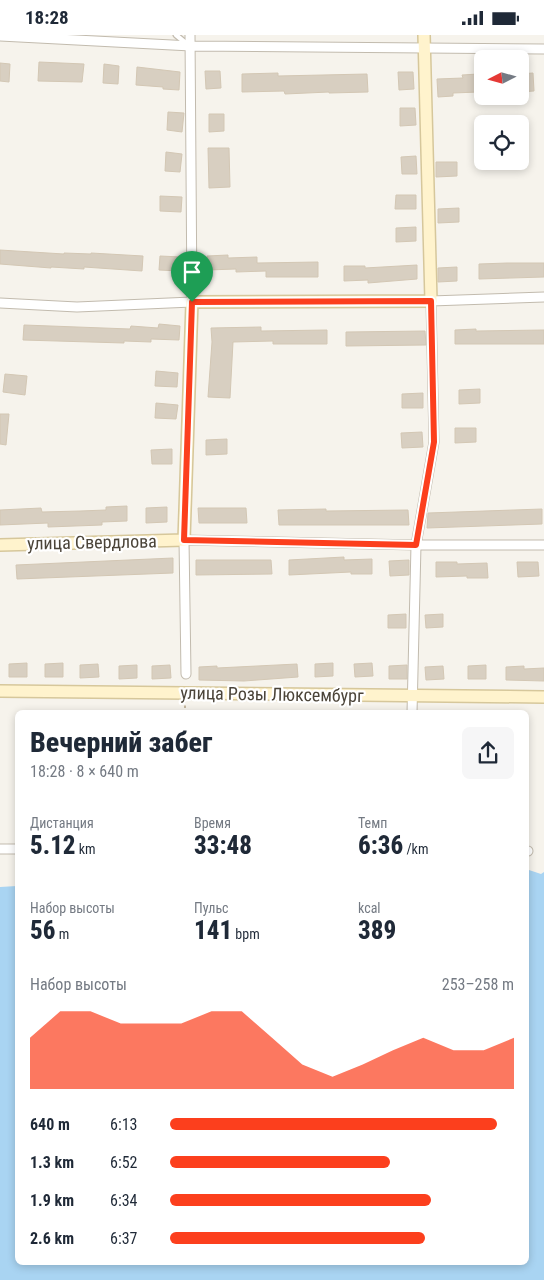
<!DOCTYPE html>
<html lang="ru">
<meta charset="utf-8">
<style>
body{margin:0;font-family:"Roboto Condensed",sans-serif;background:#f6f6f7;color:#1f2937;height:100vh;display:flex;flex-direction:column;font-size:19px;white-space:nowrap}
*{box-sizing:border-box;margin:0}
p{font-size:16px;color:#747a83}
.icon{flex:none;width:28px;height:28px;fill:none;stroke:currentColor;stroke-width:2;stroke-linecap:round;stroke-linejoin:round}
.map{position:relative;flex:1;overflow:hidden}
.sheet{position:absolute;left:15px;top:675px;width:514px;height:555px;display:flex;flex-direction:column;background:#fff;border-radius:8px;box-shadow:0 2px 8px #0003}
.sheet>*{flex:none}
.needle{width:32px;rotate:264deg}
.tools{position:absolute;left:474px;top:15px;display:grid;gap:10px}
.tools a{display:grid;place-items:center;width:55px;height:55px;border-radius:8px;background:#fff;box-shadow:0 2px 8px #0003;font-size:25px}
.pin{position:absolute;display:grid;place-items:center;width:42px;height:42px;color:#fff;margin:-51px -21px;border-radius:50% 50% 50% 0;rotate:-45deg;box-shadow:0 0 5px #0007}
.pin .icon{rotate:45deg}
.round{display:grid;place-items:center;flex:none;width:52px;height:52px;border-radius:8px;background:#f6f6f7}
.head{display:flex;align-items:center;justify-content:space-between;height:85px;padding:0 15px}
h1{font-size:28px;font-weight:800;line-height:38px}
.stats{display:grid;grid-template-columns:repeat(3,1fr);gap:8px;height:85px;padding:5px 15px}
.stats div{display:grid;align-content:center}
.stats b{font-size:25px;font-weight:800}
.stats small{font-size:14px;font-weight:400}
.stats p{font-size:14px}
.chart{height:140px;padding:10px 15px}
.chart p{display:flex;justify-content:space-between}
.chart svg{width:100%;height:90px;margin-top:5px;fill:#fc3f1d;opacity:.7}
ul{padding:0 15px;list-style:none;font-size:16px}
li{display:grid;grid-template-columns:80px 60px 1fr;align-items:center;height:38px}
li i{height:12px;border-radius:6px;background:#fc3f1d}
.status{display:flex;justify-content:space-between;align-items:center;height:35px;padding:0 25px;background:#fff;direction:ltr}
.status svg{height:14px;fill:currentColor}
.map>svg:first-child{display:block}
</style>
<div class="status"><b>18:28</b><svg viewBox="0 0 49 12"><path d="M0 12V9h3v3zM5 12V6h3v6zM10 12V3h3v9zM15 12V0h3v12zM26 1h20v11H26zM47 4h2v5h-2z"/></svg></div>
<div class="map">
<svg width="544" height="1245" viewBox="0 0 544 1245">
<rect width="100%" height="100%" fill="#f6f3ec"/>
<path fill="#a9d4f2" d="M 529,835 L 541,839 L 544,837 L 544,1245 L 0,1245 L 0,852 L 17,851 L 18,1228 L 526,1228 L 526,836 Z"/>
<path fill="#d8cfc1" stroke="#d3c7b4" d="M 39,27 L 84,29 L 82,47 L 38,46 Z
M 0,28 L 10,29 L 9,47 L 0,46 Z
M 104,29 L 119,31 L 118,49 L 103,48 Z
M 137,32 L 180,37 L 179,55 L 163,54 L 163,52 L 136,50 Z
M 205,36 L 220,36 L 221,53 L 206,54 Z
M 398,37 L 413,37 L 414,54 L 399,55 Z
M 278,38 L 278,41 L 367,39 L 368,57 L 329,58 L 329,57 L 285,59 L 284,56 L 242,57 L 242,39 Z
M 533,38 L 534,56 L 520,57 L 520,39 Z
M 478,39 L 478,57 L 453,58 L 453,61 L 438,62 L 437,44 L 463,43 L 462,40 Z
M 400,73 L 415,73 L 416,90 L 400,91 Z
M 168,77 L 184,78 L 182,97 L 167,95 Z
M 209,79 L 224,79 L 224,96 L 209,97 Z
M 208,113 L 229,113 L 230,152 L 209,153 Z
M 166,117 L 182,119 L 180,137 L 165,136 Z
M 416,121 L 417,139 L 402,139 L 401,122 Z
M 436,127 L 457,127 L 457,141 L 436,142 Z
M 396,160 L 416,160 L 416,174 L 395,174 Z
M 160,161 L 182,162 L 181,177 L 160,176 Z
M 459,173 L 459,187 L 438,188 L 438,174 Z
M 416,192 L 416,206 L 396,207 L 396,193 Z
M 0,215 L 64,219 L 64,218 L 91,219 L 91,218 L 143,221 L 142,236 L 84,232 L 84,234 L 51,232 L 51,233 L 0,229 Z
M 228,220 L 228,223 L 257,222 L 257,228 L 318,227 L 318,242 L 266,242 L 266,236 L 236,237 L 236,234 L 207,235 L 207,221 Z
M 160,221 L 181,222 L 180,236 L 159,235 Z
M 507,228 L 544,228 L 544,242 L 479,244 L 479,229 Z
M 417,230 L 417,244 L 368,248 L 368,245 L 344,246 L 344,231 L 365,231 L 365,233 Z
M 457,232 L 457,246 L 438,247 L 438,233 Z
M 159,289 L 180,291 L 179,305 L 151,304 L 151,307 L 124,306 L 124,308 L 23,305 L 24,290 L 130,294 L 131,291 L 158,293 Z
M 261,292 L 261,296 L 327,295 L 327,309 L 273,309 L 273,306 L 233,307 L 230,363 L 208,362 L 212,307 L 211,293 Z
M 476,294 L 476,296 L 544,295 L 544,309 L 455,309 L 455,295 Z
M 425,296 L 426,310 L 346,311 L 346,297 Z
M 156,336 L 178,338 L 177,352 L 155,351 Z
M 5,339 L 27,341 L 25,360 L 3,357 Z
M 480,354 L 480,368 L 459,369 L 459,355 Z
M 423,358 L 423,373 L 402,373 L 402,359 Z
M 156,368 L 178,370 L 176,384 L 155,383 Z
M 0,379 L 9,379 L 6,410 L 0,409 Z
M 455,393 L 476,393 L 476,407 L 455,408 Z
M 422,397 L 423,412 L 402,413 L 401,398 Z
M 227,404 L 227,419 L 206,420 L 206,405 Z
M 172,414 L 172,429 L 152,429 L 151,415 Z
M 127,471 L 127,486 L 102,487 L 102,490 L 48,492 L 48,488 L 0,490 L 0,475 L 41,473 L 42,477 L 80,476 L 106,475 L 106,472 Z
M 167,472 L 167,487 L 146,488 L 146,473 Z
M 198,473 L 246,473 L 247,488 L 199,488 Z
M 326,474 L 326,476 L 408,475 L 409,490 L 279,490 L 278,475 Z
M 542,474 L 542,489 L 427,493 L 428,478 Z
M 344,522 L 344,525 L 372,524 L 372,539 L 351,539 L 351,537 L 289,540 L 289,525 Z
M 173,523 L 173,538 L 17,544 L 16,530 Z
M 196,525 L 271,525 L 272,539 L 196,540 Z
M 409,525 L 409,540 L 390,541 L 389,526 Z
M 436,527 L 457,527 L 457,529 L 487,528 L 488,543 L 467,543 L 467,541 L 436,542 Z
M 517,527 L 538,527 L 539,541 L 518,542 Z
M 406,579 L 406,593 L 388,593 L 388,580 Z
M 443,579 L 443,592 L 426,593 L 425,580 Z
M 27,628 L 27,642 L 9,642 L 9,629 Z
M 63,628 L 63,642 L 45,642 L 45,629 Z
M 333,628 L 333,641 L 315,642 L 315,629 Z
M 372,628 L 373,641 L 355,642 L 354,629 Z
M 98,629 L 99,642 L 80,643 L 80,630 Z
M 297,629 L 298,642 L 244,646 L 199,645 L 199,632 L 217,631 L 217,633 Z
M 137,630 L 137,643 L 119,644 L 119,631 Z
M 170,630 L 171,643 L 152,644 L 152,631 Z
M 407,630 L 407,644 L 389,644 L 389,631 Z
M 486,630 L 486,644 L 468,644 L 468,631 Z
M 443,631 L 444,644 L 426,645 L 425,632 Z
M 524,631 L 524,634 L 544,633 L 544,646 L 506,645 L 506,632 Z"/>
<g fill="none" stroke-linecap="round" stroke-linejoin="round">
<defs>
<path id="lane" d="M 176,0 L 187,9"/>
<path id="street" d="M 0,1 L 191,11 L 544,14
M 0,268 L 77,272 L 192,267 L 190,0
M 186,639 L 184,505 L 416,510 L 544,510
M 412,678 L 416,510 L 434,407 L 431,266 L 544,262
M 0,814 L 18,814
M 526,816 L 528,816"/>
<path id="secondary" d="M 0,510 L 184,505 L 192,267 L 431,266 L 424,0
M 0,656 L 544,662"/>
</defs>
<use href="#lane" stroke="#c2bbae" stroke-width="7"/>
<use href="#street" stroke="#c2bbae" stroke-width="11"/>
<use href="#secondary" stroke="#d6c79b" stroke-width="14"/>
<path stroke="#c4b79f" stroke-width="2" stroke-dasharray="2.5 2.5" stroke-linecap="butt" d="M 185,678 L 185,667"/>
<use href="#lane" stroke="#fff" stroke-width="4.5"/>
<use href="#street" stroke="#fff" stroke-width="9"/>
<use href="#secondary" stroke="#fff3cd" stroke-width="11"/>
</g>
<g fill="none" stroke-linecap="round" stroke-linejoin="round">
<defs>
<path id="route" d="M 431,266 L 434,407 L 416,510 L 184,505 L 192,267 Z"/>
</defs>
<use href="#route" stroke="#fff" stroke-width="10"/>
<use href="#route" stroke="#fc3f1d" stroke-width="6"/>
</g>
<g text-anchor="middle" dominant-baseline="central" stroke-width="4.5" stroke-linejoin="round" paint-order="stroke">
<g font-size="18" fill="#4b4439" stroke="#fff">
<text transform="translate(92 507) rotate(-1)">улица Свердлова</text>
<text transform="translate(272 659) rotate(1)">улица Розы Люксембург</text>
</g>
</g>
</svg>
<div class="tools">
<a><svg class="needle" viewBox="-14 -14 28 28"><path d="M0-13l5 13h-10z" fill="#e53935"/><path d="M0 13l5-13h-10z" fill="#747a83"/></svg></a>
<a><svg class="icon" aria-label="locate" viewBox="0 0 24 24"><circle cx="12" cy="12" r="6"/><path d="M12 2v4M12 18v4M2 12h4M18 12h4"/></svg></a>
</div>
<div class="pin" style="left:192px;top:267px;background:#1e9e55"><svg class="icon" aria-label="arrive" viewBox="0 0 24 24"><path d="M6 21V4h12l-3 4 3 4H6"/></svg></div>
<section class="sheet">
<div class="head"><div><h1>Вечерний забег</h1><p>18:28 · 8 × 640 m</p></div><a class="round"><svg class="icon" aria-label="share" viewBox="0 0 24 24"><path d="M12 15V3M7 8l5-5 5 5M5 13v7h14v-7"/></svg></a></div>
<div class="stats">
<div><p>Дистанция</p><b>5.12<small> km</small></b></div>
<div><p>Время</p><b>33:48</b></div>
<div><p>Темп</p><b>6:36<small> /km</small></b></div>
</div>
<div class="stats">
<div><p>Набор высоты</p><b>56<small> m</small></b></div>
<div><p>Пульс</p><b>141<small> bpm</small></b></div>
<div><p>kcal</p><b>389</b></div>
</div>
<div class="chart"><p><span>Набор высоты</span>253–258 m</p>
<svg viewBox="0 0 160 44" preserveAspectRatio="none"><path d="M0 44V19L10 6L20 6L30 12L40 12L50 12L60 6L70 6L80 19L90 32L100 38L110 32L120 25L130 19L140 25L150 25L160 19V44z"/></svg>
</div>
<ul>
<li><b>640 m</b>6:13<i style="width:95%"></i></li>
<li><b>1.3 km</b>6:52<i style="width:64%"></i></li>
<li><b>1.9 km</b>6:34<i style="width:76%"></i></li>
<li><b>2.6 km</b>6:37<i style="width:74%"></i></li>
</ul>
</section>
</div>
